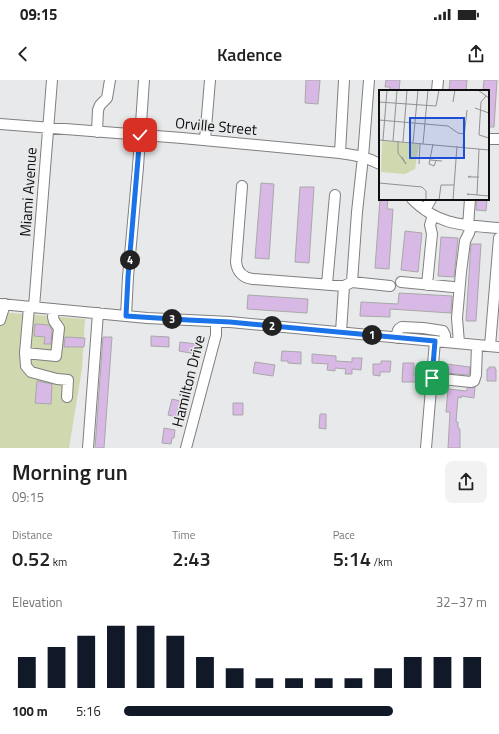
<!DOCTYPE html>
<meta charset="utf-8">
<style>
body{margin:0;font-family:"Titillium Web",sans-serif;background:#f2f2f2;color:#222;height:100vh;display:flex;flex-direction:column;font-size:15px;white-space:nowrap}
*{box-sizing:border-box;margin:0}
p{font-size:13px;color:#767676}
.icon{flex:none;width:22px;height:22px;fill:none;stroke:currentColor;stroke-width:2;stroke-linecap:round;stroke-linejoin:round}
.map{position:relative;height:368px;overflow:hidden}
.sheet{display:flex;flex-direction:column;background:#fff;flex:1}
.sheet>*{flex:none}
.pin{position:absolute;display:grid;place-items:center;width:34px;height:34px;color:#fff;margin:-17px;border-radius:8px;box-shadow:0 2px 6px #0006}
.km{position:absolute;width:20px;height:20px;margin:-10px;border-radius:50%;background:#222;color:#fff;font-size:11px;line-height:20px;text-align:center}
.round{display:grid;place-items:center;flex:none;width:42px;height:42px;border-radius:8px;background:#f2f2f2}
.headline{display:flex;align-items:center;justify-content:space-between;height:68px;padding:0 12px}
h1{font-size:22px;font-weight:600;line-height:30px}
.stats{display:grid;grid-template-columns:repeat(3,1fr);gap:6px;height:68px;padding:4px 12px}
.stats div{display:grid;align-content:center}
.stats b{font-size:20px;font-weight:600}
.stats small{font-size:11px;font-weight:400}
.stats p{font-size:11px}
.chart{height:112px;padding:8px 12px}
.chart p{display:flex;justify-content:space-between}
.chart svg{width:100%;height:72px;margin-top:4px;stroke:#111827;stroke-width:6}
ul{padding:0 12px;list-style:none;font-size:13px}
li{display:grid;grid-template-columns:64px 48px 1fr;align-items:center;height:30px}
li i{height:10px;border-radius:5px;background:#111827}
.status{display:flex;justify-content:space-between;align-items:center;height:28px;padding:0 20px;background:#fff;direction:ltr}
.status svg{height:11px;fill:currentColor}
header{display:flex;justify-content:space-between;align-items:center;height:52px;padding:0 12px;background:#fff;font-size:18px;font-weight:600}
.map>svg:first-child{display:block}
</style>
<div class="status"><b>09:15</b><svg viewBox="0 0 49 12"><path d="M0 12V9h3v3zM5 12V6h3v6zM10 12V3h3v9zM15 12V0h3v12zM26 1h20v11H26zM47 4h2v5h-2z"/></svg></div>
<header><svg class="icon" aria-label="back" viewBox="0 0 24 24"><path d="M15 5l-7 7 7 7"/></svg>Kadence<svg class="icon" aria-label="share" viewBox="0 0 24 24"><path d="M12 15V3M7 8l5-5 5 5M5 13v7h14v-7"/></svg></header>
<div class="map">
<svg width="499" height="368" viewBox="0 0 499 368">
<rect width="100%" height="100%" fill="#e8e9ea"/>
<path fill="#d0d8af" d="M 0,232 L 85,239 L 82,289 L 69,368 L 0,368 Z"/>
<path fill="#d8b8e5" stroke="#a9a8a9" d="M 306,0 L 320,0 L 318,24 L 305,23 Z
M 386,0 L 400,0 L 399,11 L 390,11 L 390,7 L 385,7 Z
M 450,0 L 467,0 L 466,11 L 449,11 Z
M 484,0 L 497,0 L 494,47 L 488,47 L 488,11 L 483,11 Z
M 261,103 L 274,104 L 269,179 L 255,178 Z
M 300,107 L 314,107 L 309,183 L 295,182 Z
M 380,119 L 388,119 L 387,129 L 393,129 L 389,189 L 375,188 Z
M 477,119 L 487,119 L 486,131 L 476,130 Z
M 405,151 L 422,153 L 418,192 L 401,190 Z
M 441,157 L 458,158 L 454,197 L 438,196 Z
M 471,164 L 481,164 L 476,241 L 466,241 Z
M 399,213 L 452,216 L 451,233 L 390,229 L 390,237 L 360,236 L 361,222 L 398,224 Z
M 248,215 L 308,219 L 307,233 L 247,229 Z
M 35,244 L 49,245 L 52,250 L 51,264 L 44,264 L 45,257 L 34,256 Z
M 151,256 L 169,257 L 169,267 L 151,266 Z
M 65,257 L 85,258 L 84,267 L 64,267 Z
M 103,257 L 112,257 L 104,368 L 95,368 Z
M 180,262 L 197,264 L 196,274 L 179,271 Z
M 282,271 L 301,272 L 301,284 L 288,283 L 288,281 L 281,281 Z
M 312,274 L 336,276 L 336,281 L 352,282 L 352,278 L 362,278 L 361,290 L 352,289 L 352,294 L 345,294 L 346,289 L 335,288 L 335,291 L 327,290 L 328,284 L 312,283 Z
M 381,281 L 391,281 L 390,292 L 380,292 L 380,296 L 373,295 L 373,284 L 381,284 Z
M 255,282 L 275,285 L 273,296 L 253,293 Z
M 403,283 L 414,283 L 414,295 L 417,295 L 417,302 L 402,302 Z
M 446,284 L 470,287 L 469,295 L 445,293 Z
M 489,287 L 495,287 L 495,289 L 496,289 L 496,301 L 487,301 L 487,289 L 489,289 Z
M 37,301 L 52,304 L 51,324 L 35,323 Z
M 475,307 L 474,318 L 461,316 L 461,318 L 458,317 L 456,342 L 458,342 L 458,348 L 460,349 L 460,368 L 448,368 L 450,332 L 446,332 L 448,309 L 467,311 L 467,308 Z
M 172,319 L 180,321 L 176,337 L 168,335 Z
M 233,323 L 243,323 L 243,335 L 233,335 Z
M 320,334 L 326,334 L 326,349 L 319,348 Z
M 164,348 L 175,350 L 174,358 L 172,358 L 171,364 L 162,363 Z"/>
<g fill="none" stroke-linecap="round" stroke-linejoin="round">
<defs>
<path id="minor" d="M 437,11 L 438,0
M 0,44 L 182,58 L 340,73 C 354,75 367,77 380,84
M 97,52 L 98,30 L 100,25 L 107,18 L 110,0
M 488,59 L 499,59
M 205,60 L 210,0
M 340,73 L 344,0
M 242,106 L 236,182 C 237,192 243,198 253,199 L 344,206 L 352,202 L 390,206
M 412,119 C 439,146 463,145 499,148
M 425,130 L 431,119
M 468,146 L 470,119
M 352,202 L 357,132 L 363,77 L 369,0
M 401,202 L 453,207
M 327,204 L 335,115
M 427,205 L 432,154 L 430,145 L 433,135
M 0,224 L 147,238 L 230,242 L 499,267
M 29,227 L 25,273 L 26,286 L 31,292 L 57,299 L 68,300 L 67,317
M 34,227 L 52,0
M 126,236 L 128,197 L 138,87 L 144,0
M 0,240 L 5,224
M 341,252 L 344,206
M 397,258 C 397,253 397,249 402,247 L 423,248 L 443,251 L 445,255 L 445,262
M 459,263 L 457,238 L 461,192 L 465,161 L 469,153 L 471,146
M 490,266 L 499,158
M 25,273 L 56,276 L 59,248 L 54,241 L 53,237 L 54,229
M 432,298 L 471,302 L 474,301 L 476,295 L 477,265
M 88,368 L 98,233
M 186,368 L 216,255 L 216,242
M 426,368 L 435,261"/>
</defs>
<use href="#minor" stroke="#7f7f80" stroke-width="12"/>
<use href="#minor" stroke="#fff" stroke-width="10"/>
</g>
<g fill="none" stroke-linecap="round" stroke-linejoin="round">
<defs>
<path id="route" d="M 140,55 L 128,197 L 126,236 L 188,240 L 230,242 L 435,261 L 432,298"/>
</defs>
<use href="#route" stroke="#fff" stroke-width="8"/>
<use href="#route" stroke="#1a73e8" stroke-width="5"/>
</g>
<g text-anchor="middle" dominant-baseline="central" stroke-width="3" stroke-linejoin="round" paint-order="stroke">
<g font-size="15" fill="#0e0e0e" stroke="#e8e9ea">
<text transform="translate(216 46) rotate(5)">Orville Street</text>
<text transform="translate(28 112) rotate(-86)">Miami Avenue</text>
<text transform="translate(188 301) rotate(-76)">Hamilton Drive</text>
</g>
</g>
<g transform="translate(379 10)">
<rect width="110" height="110" fill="#e8e9ea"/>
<path d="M 3,51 L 40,54 L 36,79 L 26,84 L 2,82 Z" fill="#d0d8af"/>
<path fill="none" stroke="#919192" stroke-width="1" d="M 99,0 L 110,8M 107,6 L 102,12 L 100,45 L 110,48M 0,12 L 57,16 L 60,0M 74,12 L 76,0M 96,18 L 110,23M 0,30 L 69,36 L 79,43 L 85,44M 0,50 L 110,60M 4,50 L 8,0M 14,51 L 18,0M 19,51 L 19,63 L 27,74 L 23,67M 24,52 L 28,0M 34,53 L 39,0M 44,54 L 49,0M 54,54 L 50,74 L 55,76 L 57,71M 84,57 L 88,20M 51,70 L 63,71M 40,74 L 41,53M 92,86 L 89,87 L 100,87M 0,93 L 43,97 L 47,101 L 47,110M 90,105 L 88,104 L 110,106M 98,105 L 100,59M 60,110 L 62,95 L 75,95M 74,110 L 78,56"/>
<path fill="#1d4ed8" fill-opacity="0.15" stroke="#1d4ed8" stroke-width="2" d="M 31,28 L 85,28 L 85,68 L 31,68 Z"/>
<rect width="110" height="110" fill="none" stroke="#0e0e0e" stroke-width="2"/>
</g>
</svg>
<div class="pin" style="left:432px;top:298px;background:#1e9e55"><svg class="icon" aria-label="arrive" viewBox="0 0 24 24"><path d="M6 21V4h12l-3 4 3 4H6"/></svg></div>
<div class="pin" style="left:140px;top:55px;background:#d93025"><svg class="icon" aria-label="check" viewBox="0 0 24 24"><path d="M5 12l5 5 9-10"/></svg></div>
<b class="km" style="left:372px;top:255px">1</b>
<b class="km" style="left:272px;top:246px">2</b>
<b class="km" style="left:172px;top:239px">3</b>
<b class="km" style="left:130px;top:180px">4</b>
</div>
<section class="sheet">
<div class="headline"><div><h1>Morning run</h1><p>09:15</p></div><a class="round"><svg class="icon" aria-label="share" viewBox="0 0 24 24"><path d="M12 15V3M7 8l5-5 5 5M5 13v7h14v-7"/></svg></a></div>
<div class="stats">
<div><p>Distance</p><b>0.52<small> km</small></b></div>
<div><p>Time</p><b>2:43</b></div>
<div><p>Pace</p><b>5:14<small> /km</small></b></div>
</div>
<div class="chart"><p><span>Elevation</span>32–37 m</p>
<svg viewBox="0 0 160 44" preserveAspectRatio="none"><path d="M5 44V25M15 44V19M25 44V12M35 44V6M45 44V6M55 44V12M65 44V25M75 44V32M85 44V38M95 44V38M105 44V38M115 44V38M125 44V32M135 44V25M145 44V25M155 44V25"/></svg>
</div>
<ul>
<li><b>100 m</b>5:16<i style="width:74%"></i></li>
</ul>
</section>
